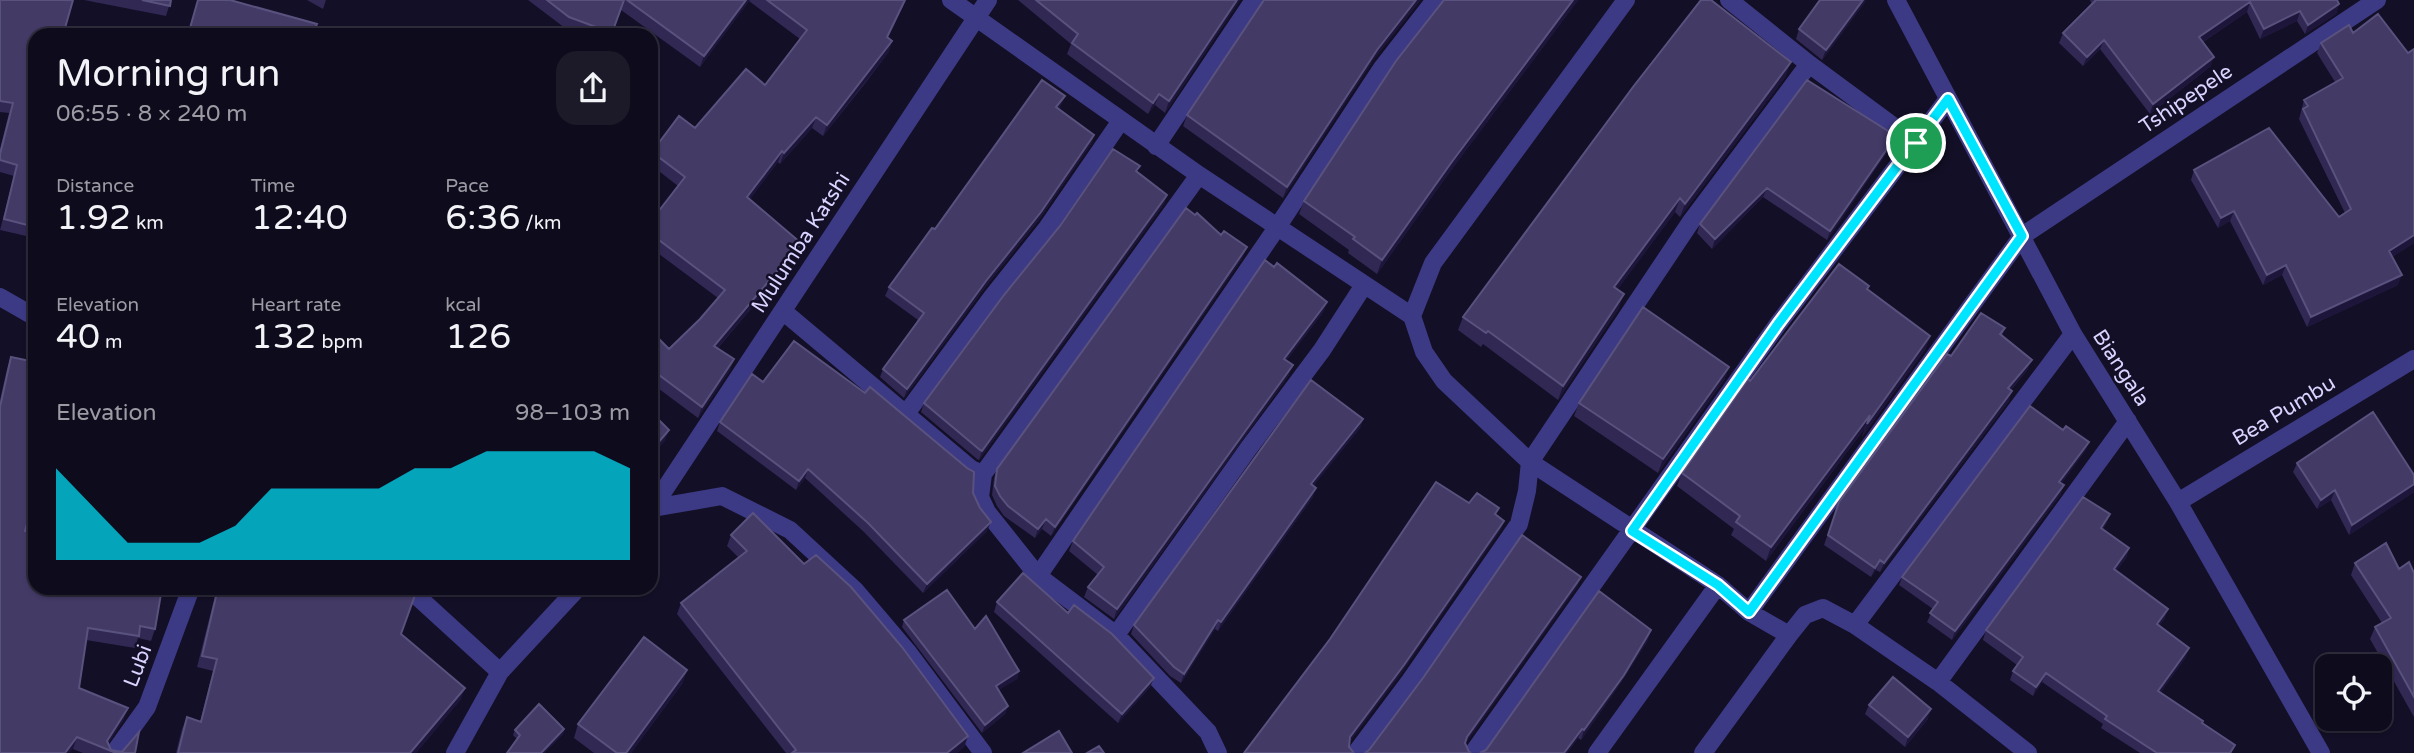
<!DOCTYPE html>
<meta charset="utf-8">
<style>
body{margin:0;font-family:"Varela Round",sans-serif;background:#1c1929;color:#f1f3f6;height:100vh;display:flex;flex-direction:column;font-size:26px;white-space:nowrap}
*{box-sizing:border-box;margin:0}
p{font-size:23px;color:#9b9ba3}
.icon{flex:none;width:38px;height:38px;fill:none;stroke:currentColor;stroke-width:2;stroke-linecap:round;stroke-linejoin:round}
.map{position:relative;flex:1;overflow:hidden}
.sheet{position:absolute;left:28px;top:28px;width:630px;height:567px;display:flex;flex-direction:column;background:#0e0b1c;border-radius:21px;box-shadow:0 2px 5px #0004,0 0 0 2px #2e2b3b}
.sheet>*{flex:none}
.controls{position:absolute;left:2315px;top:654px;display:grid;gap:14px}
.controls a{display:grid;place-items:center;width:77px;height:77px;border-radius:14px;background:#0e0b1c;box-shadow:0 2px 5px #0004,0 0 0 2px #2e2b3b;font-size:35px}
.pin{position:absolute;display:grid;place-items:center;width:60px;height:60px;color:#fff;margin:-30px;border:4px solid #fff;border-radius:50%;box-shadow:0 2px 7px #0007}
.round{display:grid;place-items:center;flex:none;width:74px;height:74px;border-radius:21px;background:#1c1929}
.headline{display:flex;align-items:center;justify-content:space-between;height:119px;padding:0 28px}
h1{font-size:38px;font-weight:600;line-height:52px}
.stats{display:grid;grid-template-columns:repeat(3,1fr);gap:10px;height:119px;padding:7px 28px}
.stats div{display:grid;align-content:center}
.stats b{font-size:35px;font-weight:600}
.stats small{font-size:19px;font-weight:400}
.stats p{font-size:19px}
.chart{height:196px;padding:14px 28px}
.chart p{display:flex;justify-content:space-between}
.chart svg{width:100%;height:126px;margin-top:7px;fill:#00e5ff;opacity:.7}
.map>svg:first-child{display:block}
</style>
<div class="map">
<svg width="2414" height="753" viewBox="0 0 2414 753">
<rect width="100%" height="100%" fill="#130f26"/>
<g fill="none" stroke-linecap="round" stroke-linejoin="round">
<path stroke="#3d3a85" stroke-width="18" d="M 951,0 L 1199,175 L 1412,316 L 1424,352 L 1444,381 L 1530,462 L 1718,585 L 1749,612 L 1789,635 L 1805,615 L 1823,608 L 1855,625 L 1938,682 L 2028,753
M 1729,0 L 1809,64 L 1916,143
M 1896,0 L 2073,334 L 2178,502 L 2321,753
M 1156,146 L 1254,0
M 1199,175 L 983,474 L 980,497 L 987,512 L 1038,576 L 1116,635 L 1208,732 L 1218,753
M 0,297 L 35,317
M 784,312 L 971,469 L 983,474
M 1412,316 L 1433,263 L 1626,0
M 905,415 L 992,297 L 1047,228 L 1120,122
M 2178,502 L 2414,359
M 653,508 L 722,496 L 790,530 L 855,590 L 907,651 L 983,753
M 651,510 L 988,0
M 1038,576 L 1278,226 L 1382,68 L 1435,0
M 408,588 L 500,672
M 1749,612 L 2022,236 L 2377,0
M 1855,625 L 2073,334
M 1116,635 L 1248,449 L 1322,350 L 1364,285
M 1938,682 L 2128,421
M 114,753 L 147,707 L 191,588
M 455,753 L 500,672 L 578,588
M 1356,753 L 1410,681 L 1519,524 L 1527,491 L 1530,462 L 1690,223 L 1809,64
M 1473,753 L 1778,324 L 1948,99
M 1597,753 L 1718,585
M 1703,753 L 1789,635"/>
</g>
<path fill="#312854" d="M 0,0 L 35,35 L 35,238 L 0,230 L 14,176 L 0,172 L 0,149 L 9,113 L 0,112 Z
M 84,0 L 171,0 L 166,16 Z
M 307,0 L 326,0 L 323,9 Z
M 528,0 L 906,0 L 888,38 L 892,41 L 888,53 L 863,86 L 823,136 L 812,128 L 780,164 L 778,162 L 749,200 L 801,243 L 797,254 L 718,348 L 734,359 L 730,370 L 698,418 L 651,383 L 651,330 L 669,349 L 700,319 L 718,298 L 651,248 L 651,221 L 678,186 L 651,165 L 651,155 L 652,152 L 695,128 L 765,85 L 800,39 L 749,1 L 700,67 L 621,10 L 611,35 L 584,35 L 565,28 Z
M 1018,0 L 1240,0 L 1165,113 L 1155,105 L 1148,114 L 1067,54 L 1071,44 Z
M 1444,0 L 1578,0 L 1446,177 L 1377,274 L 1348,253 L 1349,250 L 1299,214 L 1304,201 Z
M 2090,0 L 2337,0 L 2339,4 L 2336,14 L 2305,34 L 2297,21 L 2260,39 L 2247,12 L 2203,42 L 2211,66 L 2150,114 L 2100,49 L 2083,66 L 2059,43 L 2063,33 L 2092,4 Z
M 1865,2 L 1822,60 L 1796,39 L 1799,29 Z
M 2353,33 L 2408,53 L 2414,49 L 2414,243 L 2392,257 L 2398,285 L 2307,327 L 2282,275 L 2263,285 L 2230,221 L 2218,228 L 2191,180 L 2194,170 L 2339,217 L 2345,213 L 2299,119 L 2304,100 L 2335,82 L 2317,53 L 2321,43 Z
M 1372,62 L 1283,198 L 1183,126 L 1187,115 Z
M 1786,76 L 1680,217 L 1675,212 L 1617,290 L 1619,308 L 1558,400 L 1483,344 L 1481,347 L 1458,330 L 1463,317 Z
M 1807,80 L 1892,145 L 1827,240 L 1763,197 L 1712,249 L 1697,233 L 1700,224 Z
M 1065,96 L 1059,109 L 1094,135 L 1091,144 L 1038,221 L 983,290 L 904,398 L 880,377 L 883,369 L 918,320 L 885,296 L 889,287 L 935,229 Z
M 1137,173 L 1167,195 L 1164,204 L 979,460 L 977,459 L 921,412 L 924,403 Z
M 1243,257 L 1051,536 L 1042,529 L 1035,538 L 1004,516 L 997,506 L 992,495 L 994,478 L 997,469 Z
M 1868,289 L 1930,336 L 1925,350 L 1862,437 L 1865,428 L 1766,561 L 1731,535 L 1734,529 L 1677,486 L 1682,473 L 1750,381 Z
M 1324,311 L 1286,361 L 1289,375 L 1114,619 L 1084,597 L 1088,587 L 1098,575 L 1069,551 L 1073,541 Z
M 2005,328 L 2002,336 L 2028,369 L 2011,390 L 2009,401 L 1880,572 L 1876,570 L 1871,577 L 1824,545 L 1839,502 L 1951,356 Z
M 11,357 L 25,531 L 155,629 L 151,641 L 138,638 L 135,648 L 86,640 L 79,688 L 124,719 L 108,744 L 111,750 L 135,753 L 83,753 L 73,749 L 0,753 L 0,400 L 7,369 Z
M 1729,367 L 1724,380 L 1658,473 L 1574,416 L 1579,403 Z
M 763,382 L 973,493 L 987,531 L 923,593 L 864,532 L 805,478 L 796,490 L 717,431 L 720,422 Z
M 1363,419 L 1360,428 L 1313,486 L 1313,497 L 1218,631 L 1215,629 L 1181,683 L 1170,676 L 1131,634 L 1134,625 Z
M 2063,430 L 2089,442 L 2085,451 L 2061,484 L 2061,494 L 1952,640 L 1927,622 L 1933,609 L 1899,585 L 1902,577 Z
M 2297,463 L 2414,475 L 2414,492 L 2349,535 L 2331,500 L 2317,509 L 2293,472 Z
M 2110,514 L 2106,524 L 2103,529 L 2129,548 L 2126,558 L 2116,571 L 2165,618 L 2159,626 L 2186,657 L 2160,693 L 2203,723 L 2232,753 L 2140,753 L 2101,728 L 2103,724 L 2042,682 L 2033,696 L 2010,680 L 2013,671 L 2017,665 L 1983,640 L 1986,630 Z
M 731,535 L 968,736 L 964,747 L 957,753 L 786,753 L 677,614 L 681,603 L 739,558 L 727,546 Z
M 2355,563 L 2399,569 L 2414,573 L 2414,717 L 2370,639 L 2375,627 L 2382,623 L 2351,575 Z
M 217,588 L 408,588 L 401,634 L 461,699 L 416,753 L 176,753 L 182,729 L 187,717 L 200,722 L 213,671 L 197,667 Z
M 997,602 L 1068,613 L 1154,678 L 1150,687 L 1118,723 L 994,612 Z
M 904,620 L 975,629 L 1019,671 L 1017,679 L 998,690 L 1008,706 L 1005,714 L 982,733 L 902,627 Z
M 1648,640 L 1620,684 L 1581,740 L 1578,738 L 1567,753 L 1480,753 L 1486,750 Z
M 687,670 L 682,684 L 631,753 L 594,753 L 574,738 L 578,724 Z
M 1869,705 L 1928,719 L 1905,747 L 1865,714 Z
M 564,729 L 563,734 L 544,753 L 507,753 L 517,739 L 513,735 L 515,730 Z"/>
<path fill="#1d163a" d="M 746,0 L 750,0 L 700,67 L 704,56 Z
M 905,0 L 906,0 L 883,48 L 887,37 Z
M 1237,0 L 1240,0 L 1165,113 L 1169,101 Z
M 1416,0 L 1421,0 L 1372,62 L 1283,198 L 1287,187 L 1377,50 Z
M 1573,0 L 1578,0 L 1446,177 L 1377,274 L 1382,260 L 1451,163 Z
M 1863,0 L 1866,0 L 1865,2 L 1822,60 L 1826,50 Z
M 2250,2 L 2247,12 L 2195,47 L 2199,37 Z
M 2339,4 L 2336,14 L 2305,34 L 2308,25 Z
M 2300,11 L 2297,21 L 2260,39 L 2264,29 Z
M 2104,40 L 2100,49 L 2083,66 L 2087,57 Z
M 892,41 L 888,53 L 823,136 L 827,125 Z
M 2214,57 L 2211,66 L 2150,114 L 2153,104 Z
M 1791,62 L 1786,76 L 1680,217 L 1685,204 Z
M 1159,94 L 1155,105 L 1148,114 L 1153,103 Z
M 1065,96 L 1061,105 L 1053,116 L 1056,107 Z
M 816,117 L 812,128 L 780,164 L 784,153 Z
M 1094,135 L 1091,144 L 1038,221 L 983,290 L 904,398 L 907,389 Z
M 1896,136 L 1892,145 L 1827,240 L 1830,231 Z
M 782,151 L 778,162 L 743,209 L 747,197 Z
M 1767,188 L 1763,197 L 1712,249 L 1715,239 Z
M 1167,195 L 1164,204 L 979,460 L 982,451 Z
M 1680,198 L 1675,212 L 1609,301 L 1614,287 Z
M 2234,211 L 2230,221 L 2218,228 L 2221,218 Z
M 2414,235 L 2414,243 L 2386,261 L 2389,251 Z
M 801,243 L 797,254 L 710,357 L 714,346 Z
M 1247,247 L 1243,257 L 1051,536 L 1055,527 Z
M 2286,265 L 2282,275 L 2263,285 L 2267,275 Z
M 2402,275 L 2398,285 L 2307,327 L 2311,317 Z
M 1624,294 L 1619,308 L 1558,400 L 1563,386 Z
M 1327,302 L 1324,311 L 1280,369 L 1284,359 Z
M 1930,336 L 1925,350 L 1862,437 L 1867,424 Z
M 734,359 L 730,370 L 698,418 L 702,407 Z
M 2032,360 L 2028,369 L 2004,398 L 2008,388 Z
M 1293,365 L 1289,375 L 1114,619 L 1117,609 Z
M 1729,367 L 1724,380 L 1658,473 L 1663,459 Z
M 2012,391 L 2009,401 L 1880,572 L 1884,563 Z
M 1870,415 L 1865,428 L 1766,561 L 1771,547 Z
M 1363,419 L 1360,428 L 1308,493 L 1311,484 Z
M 669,430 L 665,441 L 651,458 L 651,451 Z
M 2089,442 L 2085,451 L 2056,491 L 2059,482 Z
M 808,469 L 805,478 L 796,490 L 799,481 Z
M 2414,484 L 2414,492 L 2349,535 L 2352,525 Z
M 2064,485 L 2061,494 L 1952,640 L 1955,631 Z
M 1316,488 L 1313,497 L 1218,631 L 1221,622 Z
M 2335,490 L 2331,500 L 2317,509 L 2321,500 Z
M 2110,514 L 2106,524 L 2097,537 L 2101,528 Z
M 1046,519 L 1042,529 L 1035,538 L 1038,529 Z
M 1504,521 L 1501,530 L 1401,674 L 1347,746 L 1350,737 Z
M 991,522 L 987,531 L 923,593 L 927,584 Z
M 2129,548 L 2126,558 L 2111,578 L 2114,569 Z
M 1880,560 L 1876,570 L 1871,577 L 1875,568 Z
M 1581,577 L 1578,586 L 1464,746 L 1467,737 Z
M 2168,609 L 2165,618 L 2154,633 L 2157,624 Z
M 1218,620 L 1215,629 L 1181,683 L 1184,674 Z
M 1651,630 L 1648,640 L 1620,684 L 1581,740 L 1584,730 Z
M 2189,648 L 2186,657 L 2155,701 L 2158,691 Z
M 687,670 L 682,684 L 631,753 L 626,753 Z
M 1019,671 L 1017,679 L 993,694 L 996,686 Z
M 2046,673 L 2042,682 L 2033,696 L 2036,687 Z
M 1154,678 L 1150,687 L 1118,723 L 1122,714 Z
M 465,688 L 461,699 L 416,753 L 410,753 Z
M 1008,706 L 1005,714 L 982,733 L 985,725 Z
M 128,708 L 124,719 L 105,749 L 107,741 Z
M 1931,709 L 1928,719 L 1905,747 L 1908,737 Z
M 564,729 L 563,734 L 544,753 L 541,753 Z
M 1582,729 L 1578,738 L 1567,753 L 1564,753 Z
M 968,736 L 964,747 L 957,753 L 947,753 Z
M 77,737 L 73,749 L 69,753 L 65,753 Z"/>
<path fill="#433a66" stroke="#5a527e" stroke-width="2" d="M 0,0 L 73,0 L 63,35 L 35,35 L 35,227 L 4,219 L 17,165 L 0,160 L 0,154 L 13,103 L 0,101 Z
M 142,0 L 171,0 L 170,6 Z
M 198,0 L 230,0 L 317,24 L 315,29 L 330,35 L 188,35 Z
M 547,0 L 624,0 L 612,33 L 569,17 Z
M 627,0 L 746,0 L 704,56 Z
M 767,0 L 905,0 L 887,37 L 892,41 L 827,125 L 816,117 L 784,153 L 782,151 L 747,197 L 801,243 L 714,346 L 734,359 L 702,407 L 651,369 L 651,331 L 669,349 L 700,319 L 725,290 L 651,234 L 651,221 L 685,177 L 652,152 L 679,116 L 695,128 L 746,69 L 765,85 L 807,30 Z
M 1036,0 L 1237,0 L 1169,101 L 1159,94 L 1153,103 L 1072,43 L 1078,34 Z
M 1264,0 L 1416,0 L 1377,50 L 1287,187 L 1187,115 Z
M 1444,0 L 1573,0 L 1451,163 L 1382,260 L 1353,239 L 1355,237 L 1304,201 L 1396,61 Z
M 1701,0 L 1711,0 L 1791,62 L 1685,204 L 1680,198 L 1614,287 L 1624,294 L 1563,386 L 1488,331 L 1486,333 L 1463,317 L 1633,87 Z
M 1820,0 L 1863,0 L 1826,50 L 1799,29 Z
M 2096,0 L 2337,0 L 2339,4 L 2308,25 L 2300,11 L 2264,29 L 2250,2 L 2199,37 L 2214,57 L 2153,104 L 2104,40 L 2087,57 L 2063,33 Z
M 2378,14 L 2408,53 L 2414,49 L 2414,235 L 2389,251 L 2402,275 L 2311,317 L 2286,265 L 2267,275 L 2234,211 L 2221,218 L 2194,170 L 2269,128 L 2339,217 L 2351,209 L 2303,109 L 2308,106 L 2304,100 L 2343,78 L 2321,43 L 2349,25 L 2353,33 Z
M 1042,80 L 1065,96 L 1056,107 L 1094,135 L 1041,212 L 986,281 L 907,389 L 883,369 L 924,313 L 889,287 L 932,228 L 935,229 Z
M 1807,80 L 1896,136 L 1830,231 L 1767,188 L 1715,239 L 1700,224 Z
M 1113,149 L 1140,166 L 1136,171 L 1167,195 L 982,451 L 980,450 L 924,403 L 1004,295 L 1060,226 Z
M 1186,208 L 1195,215 L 1197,213 L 1221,235 L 1224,231 L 1247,247 L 1055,527 L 1046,519 L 1038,529 L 1008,506 L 1000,496 L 995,486 L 997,469 Z
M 1265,260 L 1274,267 L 1277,263 L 1327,302 L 1284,359 L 1293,365 L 1117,609 L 1088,587 L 1104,567 L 1073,541 Z
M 1839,264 L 1869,286 L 1867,289 L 1930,336 L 1867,424 L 1870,415 L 1771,547 L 1736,522 L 1740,516 L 1682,473 L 1748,379 L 1750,381 Z
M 1643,307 L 1729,367 L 1663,459 L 1579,403 Z
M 1981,313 L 2005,328 L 2000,334 L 2032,360 L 2008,388 L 2012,391 L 1884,563 L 1880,560 L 1875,568 L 1828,535 L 1839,502 L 1947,354 L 1951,356 Z
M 794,341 L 865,393 L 870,387 L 967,468 L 974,472 L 973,493 L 980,508 L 991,522 L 927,584 L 868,523 L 808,469 L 799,481 L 720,422 L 752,374 L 763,382 Z
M 11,357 L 35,362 L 35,496 L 25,531 L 35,533 L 35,588 L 162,588 L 155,629 L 140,626 L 139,636 L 88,628 L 79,688 L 128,708 L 107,741 L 111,750 L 122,752 L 139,732 L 135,753 L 116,753 L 77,737 L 65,753 L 0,753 L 0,407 Z
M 1311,380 L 1363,419 L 1311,484 L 1316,488 L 1221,622 L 1218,620 L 1184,674 L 1174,667 L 1134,625 Z
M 2030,406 L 2063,430 L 2066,426 L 2089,442 L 2059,482 L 2064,485 L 1955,631 L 1930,613 L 1938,602 L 1902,577 Z
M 651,412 L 669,430 L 651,451 Z
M 2373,412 L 2414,475 L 2414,484 L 2352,525 L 2335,490 L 2321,500 L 2297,463 Z
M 1436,482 L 1469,503 L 1477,493 L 1499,508 L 1495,514 L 1504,521 L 1404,665 L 1350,737 L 1349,747 L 1354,753 L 1244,753 L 1330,639 Z
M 2083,497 L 2110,514 L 2101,528 L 2129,548 L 2114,569 L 2168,609 L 2157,624 L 2189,648 L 2158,691 L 2203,721 L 2202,723 L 2235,745 L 2230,753 L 2157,753 L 2105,719 L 2107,716 L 2046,673 L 2036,687 L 2013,671 L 2023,657 L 1986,630 Z
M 753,513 L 804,564 L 816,555 L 851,587 L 902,647 L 968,736 L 947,753 L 792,753 L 796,750 L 681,603 L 747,551 L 731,535 Z
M 1522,535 L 1581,577 L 1467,737 L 1465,743 L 1469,752 L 1471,753 L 1365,753 L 1369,750 L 1423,678 Z
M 2386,543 L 2399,569 L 2409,562 L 2414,573 L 2414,697 L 2375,627 L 2391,618 L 2355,563 Z
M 1023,573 L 1068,613 L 1074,605 L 1112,634 L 1154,678 L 1122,714 L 997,602 Z
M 218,588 L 408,588 L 415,595 L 401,634 L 465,688 L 410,753 L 178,753 L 187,717 L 201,722 L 217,659 L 202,656 Z
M 947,590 L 975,629 L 986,616 L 1019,671 L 996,686 L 1008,706 L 985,725 L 904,620 Z
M 1599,591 L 1651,630 L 1624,675 L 1584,730 L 1582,729 L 1564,753 L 1480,753 L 1486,750 Z
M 644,637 L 687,670 L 626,753 L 617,753 L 578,724 Z
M 1893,677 L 1931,709 L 1908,737 L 1869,705 Z
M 539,704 L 564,729 L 541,753 L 507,753 L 520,735 L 515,730 Z
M 1059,731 L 1072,753 L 1023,753 Z
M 1099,746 L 1104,753 L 1087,753 Z"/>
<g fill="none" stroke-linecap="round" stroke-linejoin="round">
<defs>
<path id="route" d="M 1948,99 L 2022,236 L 1749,612 L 1718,585 L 1632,531 L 1778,324 Z"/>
</defs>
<use href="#route" stroke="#fff" stroke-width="14"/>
<use href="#route" stroke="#00e5ff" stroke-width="9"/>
</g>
<g text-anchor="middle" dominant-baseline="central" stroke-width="5" stroke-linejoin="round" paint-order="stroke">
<g font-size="21" fill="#d9d4ff" stroke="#130f26">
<text transform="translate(2186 99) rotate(-34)">Tshipepele</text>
<text transform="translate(801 243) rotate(-57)">Mulumba Katshi</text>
<text transform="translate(2121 368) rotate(57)">Biangala</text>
<text transform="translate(2284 411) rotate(-31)">Bea Pumbu</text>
<text transform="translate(138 666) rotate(-69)">Lubi</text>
</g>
</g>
</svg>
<div class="controls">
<a><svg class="icon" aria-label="locate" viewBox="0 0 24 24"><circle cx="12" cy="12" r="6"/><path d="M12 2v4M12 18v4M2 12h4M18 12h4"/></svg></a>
</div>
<div class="pin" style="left:1916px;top:143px;background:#1e9e55"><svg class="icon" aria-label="arrive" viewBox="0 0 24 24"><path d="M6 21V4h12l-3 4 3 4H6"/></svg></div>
<section class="sheet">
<div class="headline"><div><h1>Morning run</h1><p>06:55 · 8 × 240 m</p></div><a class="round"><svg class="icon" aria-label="share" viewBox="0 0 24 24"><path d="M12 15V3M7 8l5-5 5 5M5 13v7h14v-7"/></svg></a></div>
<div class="stats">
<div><p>Distance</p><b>1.92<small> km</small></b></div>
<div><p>Time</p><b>12:40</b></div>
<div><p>Pace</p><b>6:36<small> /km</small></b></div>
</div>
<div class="stats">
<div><p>Elevation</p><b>40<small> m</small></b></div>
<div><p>Heart rate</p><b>132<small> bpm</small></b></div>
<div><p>kcal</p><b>126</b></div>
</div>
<div class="chart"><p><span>Elevation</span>98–103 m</p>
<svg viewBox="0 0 160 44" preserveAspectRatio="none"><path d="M0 44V12L10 25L20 38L30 38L40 38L50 32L60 19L70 19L80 19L90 19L100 12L110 12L120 6L130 6L140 6L150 6L160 12V44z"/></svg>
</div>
</section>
</div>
